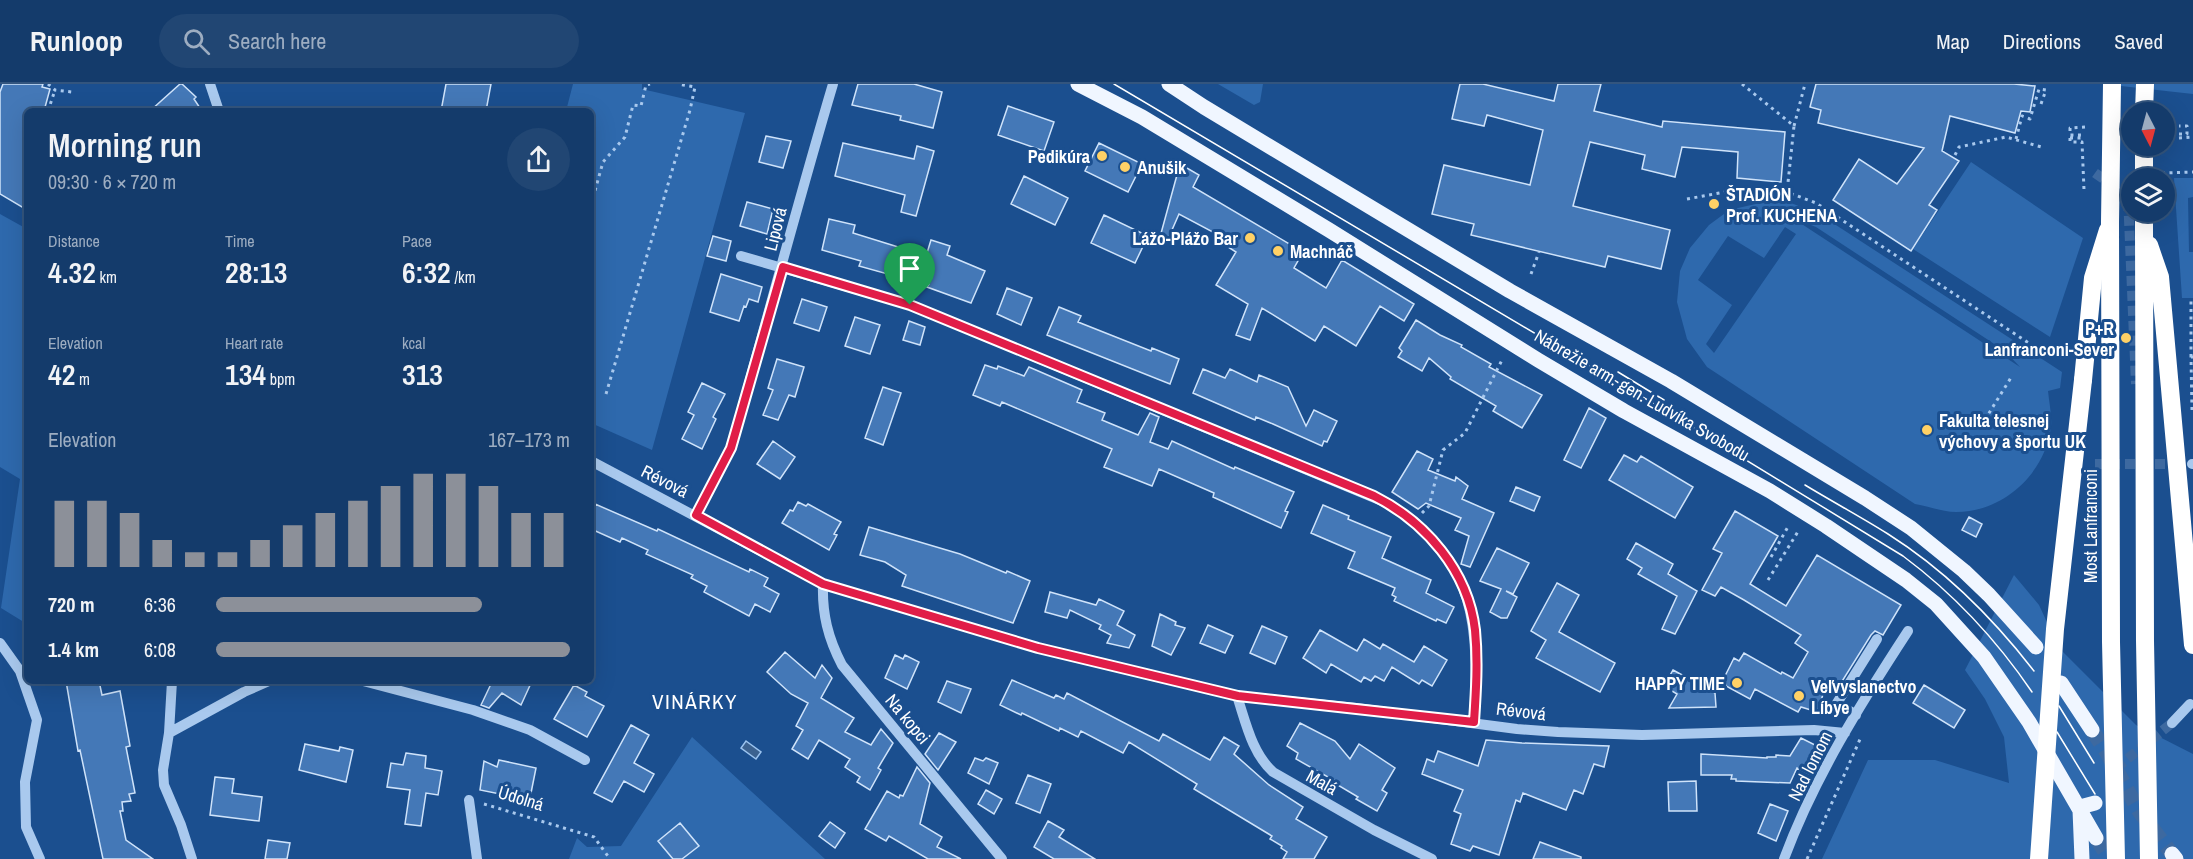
<!DOCTYPE html>
<meta charset="utf-8">
<style>
body{margin:0;font-family:"Archivo Narrow",sans-serif;background:#214673;color:#f1f3f6;height:100vh;display:flex;flex-direction:column;font-size:22px;white-space:nowrap}
*{box-sizing:border-box;margin:0}
p{font-size:20px;color:#9dadc1}
.icon{flex:none;width:33px;height:33px;fill:none;stroke:currentColor;stroke-width:2;stroke-linecap:round;stroke-linejoin:round}
.map{position:relative;flex:1;overflow:hidden}
.sheet{position:absolute;left:24px;top:24px;width:570px;height:576px;display:flex;flex-direction:column;background:#143b6b;border-radius:9px;box-shadow:0 6px 24px #0002,0 0 0 2px #33557e}
.sheet>*{flex:none}
.needle{width:39px;rotate:174deg}
.controls{position:absolute;left:2121px;top:18px;display:grid;gap:12px}
.controls a{display:grid;place-items:center;width:54px;height:54px;border-radius:50%;background:#143b6b;box-shadow:0 6px 24px #0002,0 0 0 2px #33557e;font-size:30px}
.pin{position:absolute;display:grid;place-items:center;width:51px;height:51px;color:#fff;margin:-62px -26px;border-radius:50% 50% 50% 0;rotate:-45deg;box-shadow:0 0 6px #0007}
.pin .icon{rotate:45deg}
.round{display:grid;place-items:center;flex:none;width:63px;height:63px;border-radius:32px;background:#214673}
.summary{display:flex;align-items:center;justify-content:space-between;height:102px;padding:0 24px}
h1{font-size:33px;font-weight:600;line-height:45px}
.stats{display:grid;grid-template-columns:repeat(3,1fr);gap:9px;height:102px;padding:6px 24px}
.stats div{display:grid;align-content:center}
.stats b{font-size:30px;font-weight:600}
.stats small{font-size:16px;font-weight:400}
.stats p{font-size:16px}
.chart{height:168px;padding:12px 24px}
.chart p{display:flex;justify-content:space-between}
.chart svg{width:100%;height:108px;margin-top:6px;stroke:#8c9099;stroke-width:6}
ul{padding:0 24px;list-style:none;font-size:20px}
li{display:grid;grid-template-columns:96px 72px 1fr;align-items:center;height:45px}
li i{height:15px;border-radius:8px;background:#8c9099}
header{display:flex;align-items:center;gap:36px;box-sizing:border-box;height:84px;padding:0 30px;background:#143b6b;border-bottom:2px solid #33557e}
header strong{font-size:28px}
nav{display:flex;gap:33px;margin-inline-start:auto;font-size:21px}
.search{width:420px;height:54px;background:#214673;display:flex;align-items:center;gap:15px;box-sizing:border-box;padding:0 21px;border-radius:33px;color:#9dadc1;font-size:22px}
.map>svg:first-child{display:block}
</style>
<header>
<strong>Runloop</strong>
<div class="search"><svg class="icon" aria-label="search" viewBox="0 0 24 24"><circle cx="10" cy="10" r="6"/><path d="M15 15l6 6"/></svg>Search here</div>
<nav><a>Map</a><a>Directions</a><a>Saved</a></nav>
</header>
<div class="map">
<svg width="2193" height="775" viewBox="0 0 2193 775">
<rect width="100%" height="100%" fill="#1b4f8f"/>
<path fill="#2e69ad" fill-rule="evenodd" d="M 573,0 L 642,0 L 642,5 L 745,29 L 652,366 L 591,339 L 591,27 L 566,27 Z
M 1218,0 L 1263,0 L 1260,18 L 1254,21 Z
M 2103,0 L 2193,0 L 2193,10 Z
M 1971,78 L 2083,154 L 2050,253 L 1913,165 Z
M 2174,94 L 2193,94 L 2193,113 L 2188,114 L 2189,168 L 2193,168 L 2193,214 L 2182,214 Z
M 1769,117 L 1791,119 L 1819,130 L 2062,288 L 2060,304 L 2048,307 C 2049,318 2052,331 2051,343 C 2045,390 2003,428 1956,428 C 1943,428 1928,422 1915,420 L 1707,283 L 1687,255 L 1677,218 L 1680,187 L 1690,164 L 1709,141 L 1724,130 L 1738,124 ZM 1791,133 L 1816,143 L 2005,267 L 2020,283 ZM 1785,143 L 1796,150 L 1714,269 L 1706,260 L 1732,221 L 1698,196 L 1728,152 L 1764,174 Z
M 0,130 L 27,145 L 27,540 L 1,524 L 20,395 L 0,383 Z
M 2014,491 L 2039,521 L 2059,564 L 2136,641 L 2193,670 L 2193,775 L 1822,775 L 1868,676 L 1935,676 L 2009,699 L 2004,653 L 1985,615 L 1965,586 Z
M 692,653 L 825,775 L 569,775 L 577,754 L 587,763 L 621,762 Z"/>
<path fill="#3c6290" stroke="#9cc4f0" stroke-width="1.5" d="M 746,657 L 761,668 L 756,675 L 741,664 Z"/>
<path fill="#4478b7" stroke="#cfe3fa" stroke-width="1.5" d="M 3,0 L 43,0 L 42,3 L 50,5 L 44,27 L 27,27 L 27,126 L 0,110 L 0,8 Z
M 180,0 L 182,0 L 196,13 L 194,15 L 202,27 L 150,27 Z
M 446,0 L 491,0 L 486,27 L 441,27 Z
M 858,0 L 914,0 L 942,8 L 933,44 L 900,36 L 901,32 L 852,21 Z
M 1460,0 L 1483,0 L 1554,17 L 1558,0 L 1601,0 L 1594,27 L 1662,43 L 1663,37 L 1785,48 L 1781,98 L 1737,94 L 1738,68 L 1682,63 L 1675,93 L 1642,85 L 1645,71 L 1590,58 L 1573,122 L 1670,146 L 1661,185 L 1608,172 L 1605,183 L 1471,151 L 1474,140 L 1432,130 L 1444,81 L 1530,101 L 1543,46 L 1487,31 L 1484,42 L 1452,35 Z
M 1816,0 L 2014,0 L 2035,2 L 2030,28 L 2021,27 L 2015,49 L 1950,32 L 1942,67 L 1959,77 L 1929,121 L 1937,126 L 1911,167 L 1833,116 L 1859,75 L 1897,100 L 1924,64 L 1818,39 L 1821,26 L 1810,23 Z
M 1008,22 L 1054,38 L 1044,67 L 998,51 Z
M 766,52 L 791,57 L 783,84 L 759,78 Z
M 843,59 L 914,75 L 917,62 L 934,67 L 916,132 L 901,128 L 905,111 L 835,92 Z
M 1099,59 L 1142,80 L 1128,108 L 1085,87 Z
M 1180,80 L 1199,91 L 1193,103 L 1303,168 L 1294,184 L 1326,204 L 1342,176 L 1414,220 L 1404,237 L 1380,222 L 1356,262 L 1324,242 L 1315,257 L 1262,224 L 1250,256 L 1236,251 L 1248,220 L 1216,201 L 1236,168 L 1225,161 L 1228,156 L 1179,130 L 1168,155 L 1160,153 Z
M 1024,92 L 1068,114 L 1055,141 L 1011,120 Z
M 747,118 L 773,125 L 767,150 L 740,142 Z
M 1104,131 L 1148,152 L 1135,179 L 1091,159 Z
M 829,135 L 855,141 L 853,149 L 924,171 L 925,169 L 927,169 L 931,156 L 950,162 L 947,171 L 985,187 L 971,219 L 927,203 L 929,200 L 893,188 L 891,191 L 859,182 L 861,177 L 822,166 Z
M 713,152 L 731,157 L 726,177 L 707,172 Z
M 721,190 L 762,203 L 758,218 L 749,215 L 746,223 L 744,222 L 739,237 L 710,228 Z
M 1007,204 L 1032,214 L 1021,241 L 997,230 Z
M 802,215 L 827,223 L 819,247 L 794,239 Z
M 1059,223 L 1081,232 L 1078,238 L 1151,267 L 1152,264 L 1179,275 L 1170,300 L 1047,251 Z
M 855,233 L 880,241 L 870,270 L 845,262 Z
M 1416,236 L 1440,251 L 1462,261 L 1461,263 L 1491,280 L 1489,283 L 1542,311 L 1522,344 L 1493,327 L 1496,322 L 1450,295 L 1451,293 L 1429,274 L 1422,287 L 1398,273 L 1402,267 L 1399,264 Z
M 909,237 L 925,243 L 920,261 L 903,256 Z
M 777,275 L 804,283 L 795,313 L 789,311 L 778,336 L 763,331 L 773,306 L 768,304 Z
M 985,281 L 997,285 L 998,282 L 1024,292 L 1029,283 L 1082,306 L 1077,318 L 1105,329 L 1102,336 L 1138,351 L 1150,329 L 1159,333 L 1150,358 L 1168,365 L 1172,357 L 1234,385 L 1235,383 L 1294,408 L 1285,427 L 1288,428 L 1281,444 L 1213,413 L 1214,409 L 1159,385 L 1152,402 L 1104,383 L 1112,365 L 1002,318 L 1000,322 L 973,311 Z
M 1203,285 L 1225,294 L 1230,285 L 1257,298 L 1259,291 L 1288,303 L 1306,342 L 1314,326 L 1337,337 L 1327,358 L 1324,357 L 1322,362 L 1273,340 L 1256,333 L 1255,336 L 1193,309 Z
M 702,299 L 725,310 L 713,333 L 716,335 L 702,365 L 682,355 L 694,331 L 688,328 Z
M 883,303 L 901,309 L 883,361 L 865,354 Z
M 1589,324 L 1606,334 L 1581,384 L 1564,376 Z
M 773,357 L 795,373 L 780,395 L 757,380 Z
M 1417,367 L 1433,375 L 1428,386 L 1455,397 L 1456,393 L 1468,402 L 1462,415 L 1494,429 L 1470,483 L 1461,480 L 1469,452 L 1455,446 L 1461,434 L 1426,419 L 1418,425 L 1392,408 Z
M 1624,371 L 1637,378 L 1641,372 L 1693,403 L 1675,434 L 1609,396 Z
M 1516,403 L 1540,413 L 1534,427 L 1510,417 Z
M 798,418 L 806,422 L 808,420 L 841,438 L 834,450 L 837,451 L 829,466 L 782,439 L 790,426 L 793,427 Z
M 595,420 L 657,447 L 658,445 L 749,488 L 750,485 L 768,494 L 764,502 L 779,510 L 770,528 L 755,520 L 749,532 L 704,508 L 707,502 L 691,494 L 693,491 L 646,470 L 648,466 L 622,454 L 620,458 L 591,445 L 591,431 Z
M 1323,421 L 1349,432 L 1348,435 L 1391,453 L 1382,474 L 1431,496 L 1426,509 L 1454,523 L 1446,539 L 1437,535 L 1436,537 L 1394,517 L 1396,513 L 1392,511 L 1395,504 L 1348,484 L 1355,468 L 1311,449 Z
M 1735,427 L 1778,452 L 1750,500 L 1786,522 L 1817,471 L 1901,521 L 1883,551 L 1875,547 L 1871,551 L 1836,607 L 1826,601 L 1818,626 L 1814,627 L 1801,623 L 1798,628 L 1755,605 L 1750,615 L 1726,602 L 1724,594 L 1734,574 L 1739,577 L 1744,569 L 1781,590 L 1782,588 L 1793,594 L 1808,568 L 1795,559 L 1801,551 L 1744,516 L 1721,503 L 1715,512 L 1702,506 L 1722,469 L 1713,465 Z
M 1969,433 L 1982,440 L 1976,453 L 1962,446 Z
M 869,443 L 960,470 L 1006,489 L 1007,487 L 1030,497 L 1013,539 L 902,502 L 906,491 L 885,478 L 860,471 Z
M 1636,459 L 1673,480 L 1668,490 L 1697,507 L 1675,550 L 1662,545 L 1677,512 L 1638,490 L 1642,484 L 1627,475 Z
M 1497,464 L 1529,479 L 1513,510 L 1506,507 L 1517,513 L 1507,534 L 1501,534 L 1490,528 L 1501,505 L 1480,497 Z
M 1557,499 L 1579,511 L 1559,548 L 1615,579 L 1600,608 L 1536,574 L 1546,556 L 1531,547 Z
M 1050,508 L 1096,521 L 1099,515 L 1124,527 L 1117,541 L 1135,551 L 1129,564 L 1107,559 L 1111,551 L 1099,545 L 1101,541 L 1070,526 L 1067,534 L 1045,528 Z
M 1160,530 L 1176,538 L 1175,541 L 1185,544 L 1171,571 L 1152,562 Z
M 1208,541 L 1233,552 L 1225,569 L 1200,559 Z
M 1262,542 L 1287,553 L 1275,580 L 1250,569 Z
M 1320,546 L 1357,567 L 1364,555 L 1380,565 L 1383,560 L 1414,578 L 1424,562 L 1447,576 L 1432,602 L 1422,596 L 1419,600 L 1392,583 L 1384,597 L 1375,592 L 1371,597 L 1364,593 L 1361,598 L 1331,580 L 1326,589 L 1303,574 Z
M 785,568 L 815,594 L 822,581 L 832,594 L 821,614 L 854,634 L 845,648 L 871,661 L 881,645 L 893,659 L 878,684 L 881,686 L 870,706 L 857,698 L 860,693 L 845,683 L 850,675 L 819,656 L 808,675 L 792,665 L 803,646 L 796,642 L 808,619 L 791,610 L 767,588 Z
M 895,571 L 903,575 L 905,571 L 919,578 L 907,605 L 885,594 Z
M 1673,586 L 1715,609 L 1716,623 L 1669,624 L 1677,610 L 1664,602 Z
M 1012,596 L 1054,614 L 1056,611 L 1064,615 L 1067,609 L 1159,657 L 1163,650 L 1210,676 L 1224,653 L 1239,662 L 1234,670 L 1269,701 L 1303,723 L 1296,735 L 1327,753 L 1314,775 L 1283,775 L 1287,768 L 1281,764 L 1282,762 L 1270,755 L 1272,752 L 1194,705 L 1197,700 L 1129,658 L 1123,669 L 1081,647 L 1078,653 L 1060,644 L 1059,647 L 1022,629 L 1021,631 L 1000,621 Z
M 66,597 L 99,597 L 102,611 L 120,607 L 130,662 L 126,663 L 135,709 L 129,710 L 131,717 L 122,718 L 123,727 L 120,727 L 126,756 L 153,775 L 103,775 L 80,666 L 78,667 Z
M 488,597 L 532,597 L 521,621 L 502,609 L 489,624 L 481,621 L 491,600 Z
M 947,597 L 971,605 L 961,629 L 938,618 Z
M 574,601 L 587,608 L 585,612 L 604,622 L 587,653 L 554,635 Z
M 1924,601 L 1965,626 L 1954,644 L 1913,619 Z
M 1300,639 L 1335,657 L 1350,675 L 1359,660 L 1395,684 L 1382,706 L 1387,709 L 1377,727 L 1356,715 L 1358,713 L 1336,700 L 1337,698 L 1296,675 L 1298,669 L 1287,662 Z
M 631,641 L 649,651 L 634,679 L 654,690 L 644,708 L 624,697 L 612,718 L 594,709 Z
M 939,649 L 956,658 L 938,686 L 925,670 Z
M 1801,654 L 1823,665 L 1809,690 L 1797,684 L 1790,699 L 1736,697 L 1736,695 L 1731,695 L 1732,691 L 1701,691 L 1701,670 L 1767,674 L 1767,673 L 1776,673 L 1776,671 L 1790,672 Z
M 1486,656 L 1522,659 L 1609,662 L 1604,683 L 1594,680 L 1583,710 L 1574,706 L 1566,726 L 1523,709 L 1520,718 L 1516,716 L 1499,771 L 1473,762 L 1470,767 L 1451,760 L 1461,730 L 1454,727 L 1463,706 L 1422,690 L 1427,675 L 1434,678 L 1438,667 L 1478,682 Z
M 305,660 L 339,667 L 340,663 L 353,666 L 346,698 L 299,686 Z
M 406,669 L 426,672 L 425,684 L 442,687 L 438,711 L 426,709 L 421,742 L 405,740 L 410,706 L 387,703 L 391,679 L 403,681 Z
M 975,674 L 983,677 L 986,674 L 998,679 L 989,700 L 968,689 Z
M 499,676 L 536,684 L 531,709 L 526,708 L 525,715 L 480,706 L 484,677 L 497,683 Z
M 917,683 L 930,699 L 920,740 L 942,753 L 937,763 L 961,775 L 928,775 L 889,752 L 886,757 L 865,745 L 887,707 L 899,714 L 900,711 L 903,712 Z
M 1028,691 L 1051,700 L 1040,729 L 1016,719 Z
M 215,693 L 234,695 L 232,709 L 262,713 L 259,737 L 210,731 Z
M 1696,697 L 1697,727 L 1669,727 L 1668,698 Z
M 986,706 L 1002,715 L 994,730 L 978,720 Z
M 1770,720 L 1788,727 L 1776,757 L 1758,749 Z
M 1048,737 L 1064,746 L 1059,753 L 1095,775 L 1054,775 L 1034,763 Z
M 830,738 L 845,749 L 835,764 L 819,752 Z
M 680,739 L 699,762 L 682,775 L 673,775 L 658,757 Z
M 268,756 L 290,759 L 287,775 L 265,775 Z
M 1540,758 L 1581,773 L 1581,775 L 1533,775 Z"/>
<g fill="none" stroke-linecap="round" stroke-linejoin="round">
<path stroke="#3d69a0" stroke-width="10" stroke-dasharray="10 5" stroke-linecap="butt" d="M 2095,89 L 2128,112 L 2136,300
M 2095,380 L 2139,380
M 2140,380 L 2182,380
M 2116,684 L 2172,639"/>
<path stroke="#3d69a0" stroke-width="15" stroke-dasharray="15 8" stroke-linecap="butt" d="M 2092,646 L 2107,669 L 2139,727 L 2172,770
M 2096,754 L 2110,775"/>
<path stroke="#a9c9ee" stroke-width="3" stroke-dasharray="3 4.5" stroke-linecap="butt" d="M 48,0 L 55,6 L 72,8
M 1742,0 L 1794,42 L 1787,108
M 48,27 L 55,6
M 1794,42 L 1805,0
M 2085,43 L 2070,44 L 2070,51 L 2085,51
M 2179,50 L 2187,50 L 2187,42 L 2179,42
M 2070,54 L 2070,58 L 2082,58 L 2084,106
M 2070,54 L 2085,54
M 2179,54 L 2193,53
M 2016,55 L 2022,32 L 2030,35 L 2039,5 L 2046,6 L 2041,20
M 1955,71 L 1959,63 L 2006,53 L 2045,64
M 2162,89 L 2193,88
M 1687,115 L 1736,106 L 1787,108 L 1816,119 L 2047,271 L 2063,273
M 591,121 L 603,78 L 625,53 L 633,21 L 641,22 L 646,1 L 650,0
M 1531,190 L 1539,168
M 2191,273 L 2191,217
M 606,310 L 690,26 L 695,3 L 678,0
M 2192,326 L 2191,273 L 2193,273
M 1981,342 L 2012,292
M 701,421 L 724,377
M 1422,429 L 1429,422 L 1443,366 L 1465,349 L 1503,274
M 1771,473 L 1789,441
M 1768,496 L 1799,446
M 484,720 L 594,753 L 610,775
M 1807,775 L 1861,653"/>
<path stroke="#a9c9ee" stroke-width="10" d="M 210,0 L 219,27
M 741,172 L 910,221 L 1389,420 C 1478,477 1479,543 1474,638
M 731,364 C 765,243 797,121 833,0
M 591,377 L 823,500 L 1037,564 L 1237,612 L 1356,624 L 1517,645 L 1558,648 L 1642,651 L 1814,646 L 1845,649
M 2192,380 L 2193,380
M 823,500 C 822,530 828,554 842,581 L 1002,775
M 0,559 L 20,587 L 37,636 L 25,698 L 26,743 L 40,775
M 172,597 L 169,649 L 163,686 L 164,701 L 181,741 L 192,775
M 363,597 L 473,626 L 530,646 L 585,676
M 1237,612 C 1246,639 1252,669 1273,688 L 1374,746 L 1432,775
M 1856,631 L 1837,619 L 1877,555
M 2172,639 L 2190,620
M 169,649 L 244,608 L 269,597
M 469,716 L 477,775
M 1784,775 C 1814,694 1861,619 1908,547"/>
<path stroke="#f0f6ff" stroke-width="15" d="M 1078,0 L 1142,33 L 1329,146 L 1538,276 L 1624,327 L 1770,407 L 1826,442 L 1906,496 L 1936,520 L 1984,573 L 2029,638 L 2096,754
M 1169,0 L 1204,23 L 1510,207 L 1671,297 L 1865,414 L 1911,444 L 1964,487 L 1989,511 L 2036,563
M 2061,599 L 2092,646
M 2080,723 L 2095,719
M 2080,726 L 2082,775
M 2172,770 L 2176,775"/>
<path stroke="#fff" stroke-width="18" d="M 2144,28 L 2145,0
M 2144,144 L 2144,128
M 2083,296 L 2093,194 L 2108,146"/>
<path stroke="#fff" stroke-width="1.5" d="M 1114,0 L 1656,321 L 1903,472 C 1954,510 1996,555 2032,608
M 1618,288 L 1664,316
M 1805,401 C 1833,418 1861,433 1888,450 C 1945,486 1993,534 2034,587
M 2059,622 L 2094,679
M 2057,648 L 2095,710"/>
<path stroke="#fff" stroke-width="18" d="M 2112,0 L 2110,138 L 2111,558 L 2116,775
M 2144,62 L 2144,94
M 2144,144 L 2145,557 L 2149,775
M 2149,161 L 2160,193 L 2193,561
M 2039,775 L 2055,545 L 2083,296"/>
</g>
<g fill="none" stroke-linecap="round" stroke-linejoin="round">
<defs>
<path id="route" d="M 783,183 L 910,221 L 1374,412 C 1426,438 1468,487 1475,546 C 1478,577 1476,608 1474,638 L 1238,612 L 1038,564 L 823,500 L 696,431 L 731,364 Z"/>
</defs>
<use href="#route" stroke="#fff" stroke-width="12"/>
<use href="#route" stroke="#e11d48" stroke-width="8"/>
</g>
<g fill="#ffd166" stroke="#1b4f8f" stroke-width="2">
<circle cx="1102" cy="72" r="6"/>
<circle cx="1125" cy="83" r="6"/>
<circle cx="1714" cy="120" r="6"/>
<circle cx="1250" cy="154" r="6"/>
<circle cx="1278" cy="167" r="6"/>
<circle cx="2126" cy="254" r="6"/>
<circle cx="1927" cy="346" r="6"/>
<circle cx="1737" cy="599" r="6"/>
<circle cx="1799" cy="612" r="6"/>
</g>
<g text-anchor="middle" dominant-baseline="central" stroke-width="6" stroke-linejoin="round" paint-order="stroke">
<g font-size="18" font-weight="bold" fill="#fff" stroke="#1b4f8f" text-anchor="start">
<text x="1090" y="72" text-anchor="end">Pedikúra</text>
<text x="1137" y="83">Anušik</text>
<text x="1726" y="110">ŠTADIÓN<tspan x="1726" dy="21">Prof. KUCHENA</tspan></text>
<text x="1238" y="154" text-anchor="end">Lážo-Plážo Bar</text>
<text x="1290" y="167">Machnáč</text>
<text x="2114" y="244" text-anchor="end">P+R<tspan x="2114" dy="21">Lanfranconi-Sever</tspan></text>
<text x="1939" y="336">Fakulta telesnej<tspan x="1939" dy="21">výchovy a športu UK</tspan></text>
<text x="1725" y="599" text-anchor="end">HAPPY TIME</text>
<text x="1811" y="602">Veľvyslanectvo<tspan x="1811" dy="21">Líbye</tspan></text>
</g>
<g font-size="18" fill="#fff" stroke="#1b4f8f">
<text transform="translate(775 145) rotate(-76)">Lipová</text>
<text transform="translate(1642 311) rotate(30)">Nábrežie arm. gen. Ludvíka Svobodu</text>
<text transform="translate(665 397) rotate(27)">Révová</text>
<text transform="translate(2090 442) rotate(-90)">Most Lanfranconi</text>
<text transform="translate(1521 627) rotate(7)">Révová</text>
<text transform="translate(908 635) rotate(50)">Na kopci</text>
<text transform="translate(1810 682) rotate(-63)">Nad lomom</text>
<text transform="translate(1322 698) rotate(29)">Malá</text>
<text transform="translate(521 714) rotate(17)">Údolná</text>
</g>
<g font-size="21" letter-spacing="1.5" fill="#fff" stroke="#1b4f8f">
<text x="695" y="617">VINÁRKY</text>
</g>
</g>
</svg>
<div class="controls">
<a><svg class="needle" viewBox="-14 -14 28 28"><path d="M0-13l5 13h-10z" fill="#e53935"/><path d="M0 13l5-13h-10z" fill="#9dadc1"/></svg></a>
<a><svg class="icon" aria-label="layers" viewBox="0 0 24 24"><path d="M12 4l9 5-9 5-9-5zM3 14l9 5 9-5"/></svg></a>
</div>
<div class="pin" style="left:910px;top:221px;background:#1e9e55"><svg class="icon" aria-label="arrive" viewBox="0 0 24 24"><path d="M6 21V4h12l-3 4 3 4H6"/></svg></div>
<section class="sheet">
<div class="summary"><div><h1>Morning run</h1><p>09:30 · 6 × 720 m</p></div><a class="round"><svg class="icon" aria-label="share" viewBox="0 0 24 24"><path d="M12 15V3M7 8l5-5 5 5M5 13v7h14v-7"/></svg></a></div>
<div class="stats">
<div><p>Distance</p><b>4.32<small> km</small></b></div>
<div><p>Time</p><b>28:13</b></div>
<div><p>Pace</p><b>6:32<small> /km</small></b></div>
</div>
<div class="stats">
<div><p>Elevation</p><b>42<small> m</small></b></div>
<div><p>Heart rate</p><b>134<small> bpm</small></b></div>
<div><p>kcal</p><b>313</b></div>
</div>
<div class="chart"><p><span>Elevation</span>167–173 m</p>
<svg viewBox="0 0 160 44" preserveAspectRatio="none"><path d="M5 44V17M15 44V17M25 44V22M35 44V33M45 44V38M55 44V38M65 44V33M75 44V27M85 44V22M95 44V17M105 44V11M115 44V6M125 44V6M135 44V11M145 44V22M155 44V22"/></svg>
</div>
<ul>
<li><b>720 m</b>6:36<i style="width:75%"></i></li>
<li><b>1.4 km</b>6:08<i style="width:100%"></i></li>
</ul>
</section>
</div>
